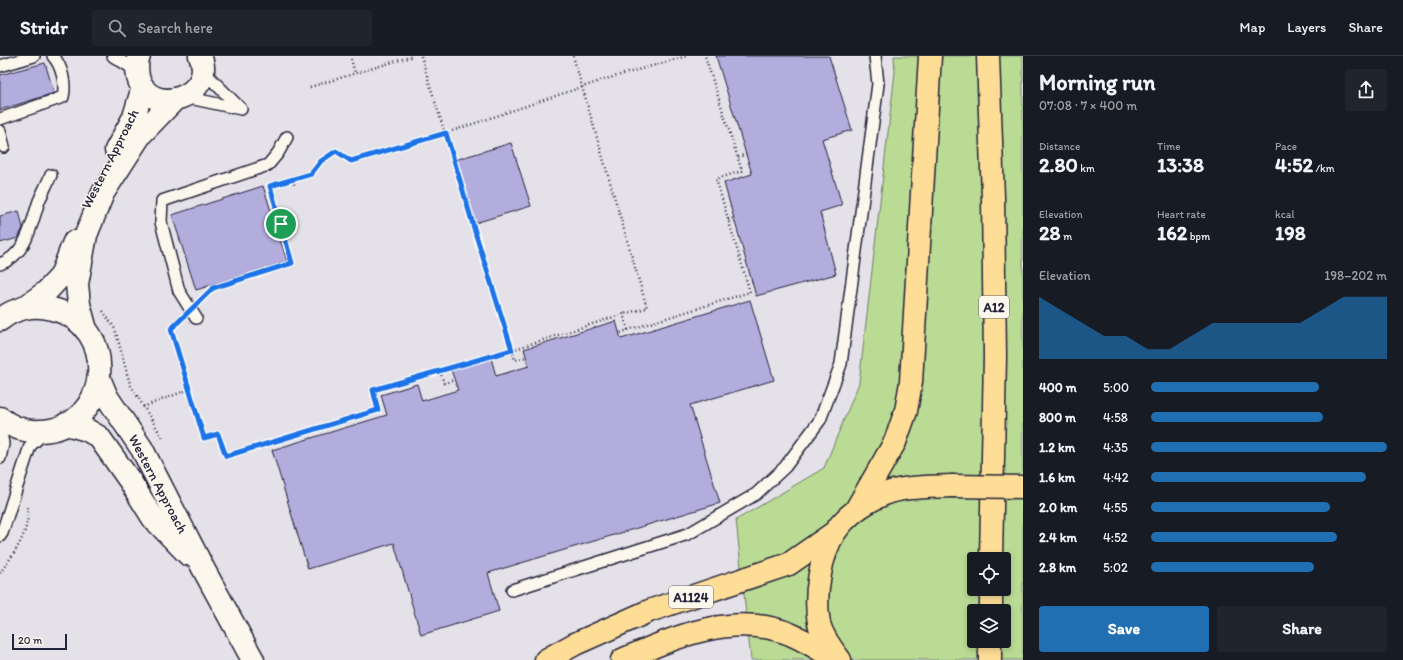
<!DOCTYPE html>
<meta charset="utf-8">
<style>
body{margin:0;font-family:Itim,sans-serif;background:#20242c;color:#f1f3f6;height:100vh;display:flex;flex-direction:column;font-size:15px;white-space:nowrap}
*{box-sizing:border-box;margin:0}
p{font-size:13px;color:#9ea1a6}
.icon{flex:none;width:22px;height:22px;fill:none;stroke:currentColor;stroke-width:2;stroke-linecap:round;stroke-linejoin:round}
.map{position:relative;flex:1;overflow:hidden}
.details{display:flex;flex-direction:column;background:#171b24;width:380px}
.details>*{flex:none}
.buttons{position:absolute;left:967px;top:496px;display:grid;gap:8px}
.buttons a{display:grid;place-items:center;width:44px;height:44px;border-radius:4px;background:#171b24;box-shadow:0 2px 6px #0003;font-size:20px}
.scale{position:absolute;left:12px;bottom:10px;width:55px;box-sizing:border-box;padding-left:4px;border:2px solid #22223b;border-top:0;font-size:11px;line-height:14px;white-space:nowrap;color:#22223b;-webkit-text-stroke:3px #fbf7ec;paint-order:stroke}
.pin{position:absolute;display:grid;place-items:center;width:34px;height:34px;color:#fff;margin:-17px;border:2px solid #fff;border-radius:50%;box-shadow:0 1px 4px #0007}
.round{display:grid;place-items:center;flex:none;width:42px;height:42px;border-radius:4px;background:#20242c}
.head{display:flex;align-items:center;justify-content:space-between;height:68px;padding:0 16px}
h1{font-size:22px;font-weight:800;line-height:30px}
.stats{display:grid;grid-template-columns:repeat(3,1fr);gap:6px;height:68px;padding:4px 16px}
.stats div{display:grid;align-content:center}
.stats b{font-size:20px;font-weight:800}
.stats small{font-size:11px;font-weight:400}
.stats p{font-size:11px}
.chart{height:112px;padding:8px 16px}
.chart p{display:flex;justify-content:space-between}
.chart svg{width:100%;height:72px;margin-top:4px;fill:#1f6fb2;opacity:.7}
.cta{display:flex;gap:8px;margin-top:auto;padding:8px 16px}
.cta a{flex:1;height:46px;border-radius:4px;background:#1f6fb2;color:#fff;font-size:16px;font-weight:800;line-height:46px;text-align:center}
.cta a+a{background:#20242c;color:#f1f3f6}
ul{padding:0 16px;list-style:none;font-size:13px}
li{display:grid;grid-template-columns:64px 48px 1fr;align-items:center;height:30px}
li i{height:10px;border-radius:5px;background:#1f6fb2}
header{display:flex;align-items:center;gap:24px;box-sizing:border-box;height:56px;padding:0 20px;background:#171b24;border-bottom:1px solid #363941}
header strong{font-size:19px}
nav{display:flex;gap:22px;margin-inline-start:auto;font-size:14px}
.search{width:280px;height:36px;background:#20242c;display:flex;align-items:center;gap:10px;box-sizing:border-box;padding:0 14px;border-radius:4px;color:#9ea1a6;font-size:15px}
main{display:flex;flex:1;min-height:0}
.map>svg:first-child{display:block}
</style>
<header>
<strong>Stridr</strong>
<div class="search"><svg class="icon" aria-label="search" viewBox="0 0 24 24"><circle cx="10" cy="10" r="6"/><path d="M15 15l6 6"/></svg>Search here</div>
<nav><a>Map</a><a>Layers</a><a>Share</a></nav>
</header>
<main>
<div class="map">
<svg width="1023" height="604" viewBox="0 0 1023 604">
<rect width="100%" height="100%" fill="#e5e1e8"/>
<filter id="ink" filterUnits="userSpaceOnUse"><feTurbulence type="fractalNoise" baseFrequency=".025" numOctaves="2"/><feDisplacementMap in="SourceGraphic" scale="8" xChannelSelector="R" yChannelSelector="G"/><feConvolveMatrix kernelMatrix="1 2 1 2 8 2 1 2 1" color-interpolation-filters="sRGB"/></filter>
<g filter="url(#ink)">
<path fill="#badb94" stroke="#6e7e68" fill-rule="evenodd" d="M 894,0 L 1023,0 L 1023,604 L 751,604 L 736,464 L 824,412 L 859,327 L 895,16 ZM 974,503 L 1004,503 L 1004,533 L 974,533 ZM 974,555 L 1004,555 L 1004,585 L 974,585 Z"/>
<path fill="#b3adde" stroke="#22223b" d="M 716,0 L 829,0 L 852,74 L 822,83 L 842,149 L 820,156 L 836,218 L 756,240 L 724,127 L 752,118 Z
M 45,7 L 54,37 L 0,54 L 0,19 Z
M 511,87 L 531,150 L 475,167 L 455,104 Z
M 263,130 L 287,205 L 196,234 L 172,159 Z
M 19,155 L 23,172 L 18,182 L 0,187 L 0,160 Z
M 750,244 L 774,324 L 690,349 L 720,447 L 488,517 L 499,555 L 421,579 L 394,487 L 308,513 L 272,394 L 387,359 L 381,339 L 417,328 L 422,345 L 458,334 L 451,314 L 491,302 L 496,320 L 529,310 L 524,293 L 616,265 L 621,283 Z"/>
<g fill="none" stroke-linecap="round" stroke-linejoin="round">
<defs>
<path id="service" d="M 113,0 L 137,15
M 0,10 L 34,0
M 202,14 L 241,53
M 185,41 L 241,53
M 0,63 L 63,41 C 66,28 62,10 53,0
M 0,75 L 4,91
M 0,208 C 27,198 31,169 39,145 C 43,136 47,128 51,119
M 196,262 L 179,235 L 161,166 L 162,145 L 268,109 L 278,97 L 287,81
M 0,370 L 3,388 L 0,402
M 0,480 L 2,477 L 30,390 L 44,377
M 512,534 L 688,478 L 756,438 L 785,411 L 820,364 L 841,308 L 878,28 L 875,0"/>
<path id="minor" d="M 139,0 C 136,7 137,14 138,21 C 149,64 218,40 200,0
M 116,94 L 134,61 L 143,31
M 24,252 L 46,236 L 61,220 L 74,186
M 86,274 L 79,248 L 77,228 L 86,179 L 103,137 L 112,123 L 141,78 L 173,45"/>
<path id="tertiary" d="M 0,264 C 14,252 34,248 52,253 C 122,269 111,373 40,375 C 25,376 11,371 0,362
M 99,322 L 107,341 L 142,393 L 204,514 L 253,604
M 66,368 L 87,374 L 99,381 L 130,425 L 153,462 L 188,498"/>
<path id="primary" d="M 546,604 L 575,588 L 649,555 L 789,508 L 835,476
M 622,604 C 675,581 733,555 790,578 C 806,585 821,594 835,604
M 840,604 C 832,593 822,581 819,567 C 814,541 820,499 835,476 C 846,460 864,447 882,439 C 902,430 930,431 951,430"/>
<path id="trunk" d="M 988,0 L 993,142 L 995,300 L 991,503
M 857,452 L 895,386 L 906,355 L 911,326 L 930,0
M 991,555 L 991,533
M 990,604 L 990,585"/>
</defs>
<use href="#service" stroke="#22223b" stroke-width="14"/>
<use href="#minor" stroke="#22223b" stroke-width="25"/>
<use href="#tertiary" stroke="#22223b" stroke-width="25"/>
<use href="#primary" stroke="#22223b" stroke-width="25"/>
<use href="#trunk" stroke="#22223b" stroke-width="25"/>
<path stroke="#22223b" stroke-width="2.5" stroke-dasharray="1 3" stroke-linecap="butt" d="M 421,0 L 512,294 L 623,258 L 628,274 L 620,277
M 573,0 L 647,252 L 623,258
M 351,3 L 355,17
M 310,31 L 413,0
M 738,101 L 746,98
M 292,124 L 295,130
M 728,164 L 734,162
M 201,243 L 213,232 L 292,207 L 270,130 L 311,118 L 321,105 L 336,95 L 351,105 L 446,77 L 606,23 L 687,0
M 103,255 L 115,273 L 130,328 L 162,381 L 159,383
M 628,274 L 750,236 L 716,123 L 742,115 L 705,0
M 440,315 L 444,327 L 455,324
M 190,333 L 204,382 L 218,378 L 225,400 L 377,354 L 373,334 L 512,294 L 515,304 L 527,301
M 143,351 L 190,333 L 171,273 L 180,263
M 0,517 C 14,497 31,476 27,451"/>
<use href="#service" stroke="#fbf7ec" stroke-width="11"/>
<use href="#minor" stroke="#fbf7ec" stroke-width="22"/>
<use href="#tertiary" stroke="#fbf7ec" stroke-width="22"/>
<use href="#primary" stroke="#fedd96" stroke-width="22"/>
<use href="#trunk" stroke="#fedd96" stroke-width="22"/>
<defs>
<path id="primary-bridge" d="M 951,430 L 1023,431"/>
</defs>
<use href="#primary-bridge" stroke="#22223b" stroke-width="25" stroke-linecap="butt"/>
<use href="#primary-bridge" stroke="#fedd96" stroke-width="22"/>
</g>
</g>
<g fill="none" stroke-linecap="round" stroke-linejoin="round" filter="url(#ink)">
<defs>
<path id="route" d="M 446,77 L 476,179 L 512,294 L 373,334 L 378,354 L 226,400 L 218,378 L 204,382 L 171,273 L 213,232 L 292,207 L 270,130 L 311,118 L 321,105 L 336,95 L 351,105 Z"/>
</defs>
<use href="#route" stroke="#fff" stroke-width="8"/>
<use href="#route" stroke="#1a73e8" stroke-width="5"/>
</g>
<g text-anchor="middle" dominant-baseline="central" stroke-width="3" stroke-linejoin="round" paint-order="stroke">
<g fill="#fbf7ec" stroke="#636270" stroke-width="1">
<rect x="979" y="240" width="30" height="22" rx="3"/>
<rect x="669" y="530" width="44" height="22" rx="3"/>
</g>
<g font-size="13" font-weight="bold" fill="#22223b">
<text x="994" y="251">A12</text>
<text x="691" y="541">A1124</text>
</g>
<g font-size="14" fill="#22223b" stroke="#fbf7ec">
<text transform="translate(110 103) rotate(-63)">Western Approach</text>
<text transform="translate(158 428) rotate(62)">Western Approach</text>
</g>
</g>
</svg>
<div class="buttons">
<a><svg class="icon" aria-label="locate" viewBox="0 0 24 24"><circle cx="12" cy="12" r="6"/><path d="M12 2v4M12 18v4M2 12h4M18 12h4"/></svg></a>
<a><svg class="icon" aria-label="layers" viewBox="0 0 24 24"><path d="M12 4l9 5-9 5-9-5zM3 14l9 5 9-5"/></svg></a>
</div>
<div class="scale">20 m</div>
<div class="pin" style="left:281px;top:168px;background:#1e9e55"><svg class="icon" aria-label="arrive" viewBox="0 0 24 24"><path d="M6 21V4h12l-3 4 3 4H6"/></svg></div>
</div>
<section class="details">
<div class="head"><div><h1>Morning run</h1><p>07:08 · 7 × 400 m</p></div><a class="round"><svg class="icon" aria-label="share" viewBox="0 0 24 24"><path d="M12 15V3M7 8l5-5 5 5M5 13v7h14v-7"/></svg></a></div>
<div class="stats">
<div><p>Distance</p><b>2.80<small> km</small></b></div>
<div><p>Time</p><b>13:38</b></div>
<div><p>Pace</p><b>4:52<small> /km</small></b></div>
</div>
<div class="stats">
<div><p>Elevation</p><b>28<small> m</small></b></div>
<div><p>Heart rate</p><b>162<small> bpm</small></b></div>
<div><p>kcal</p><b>198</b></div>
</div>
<div class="chart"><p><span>Elevation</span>198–202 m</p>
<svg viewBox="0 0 160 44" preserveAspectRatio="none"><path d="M0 44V6L10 14L20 22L30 30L40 30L50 38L60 38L70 30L80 22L90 22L100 22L110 22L120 22L130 14L140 6L150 6L160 6V44z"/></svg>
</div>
<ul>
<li><b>400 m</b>5:00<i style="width:71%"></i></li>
<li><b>800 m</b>4:58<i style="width:73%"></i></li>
<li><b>1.2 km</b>4:35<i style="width:100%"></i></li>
<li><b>1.6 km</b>4:42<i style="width:91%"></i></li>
<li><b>2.0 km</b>4:55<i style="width:76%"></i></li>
<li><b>2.4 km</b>4:52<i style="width:79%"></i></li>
<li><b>2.8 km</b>5:02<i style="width:69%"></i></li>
</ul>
<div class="cta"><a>Save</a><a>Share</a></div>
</section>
</main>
